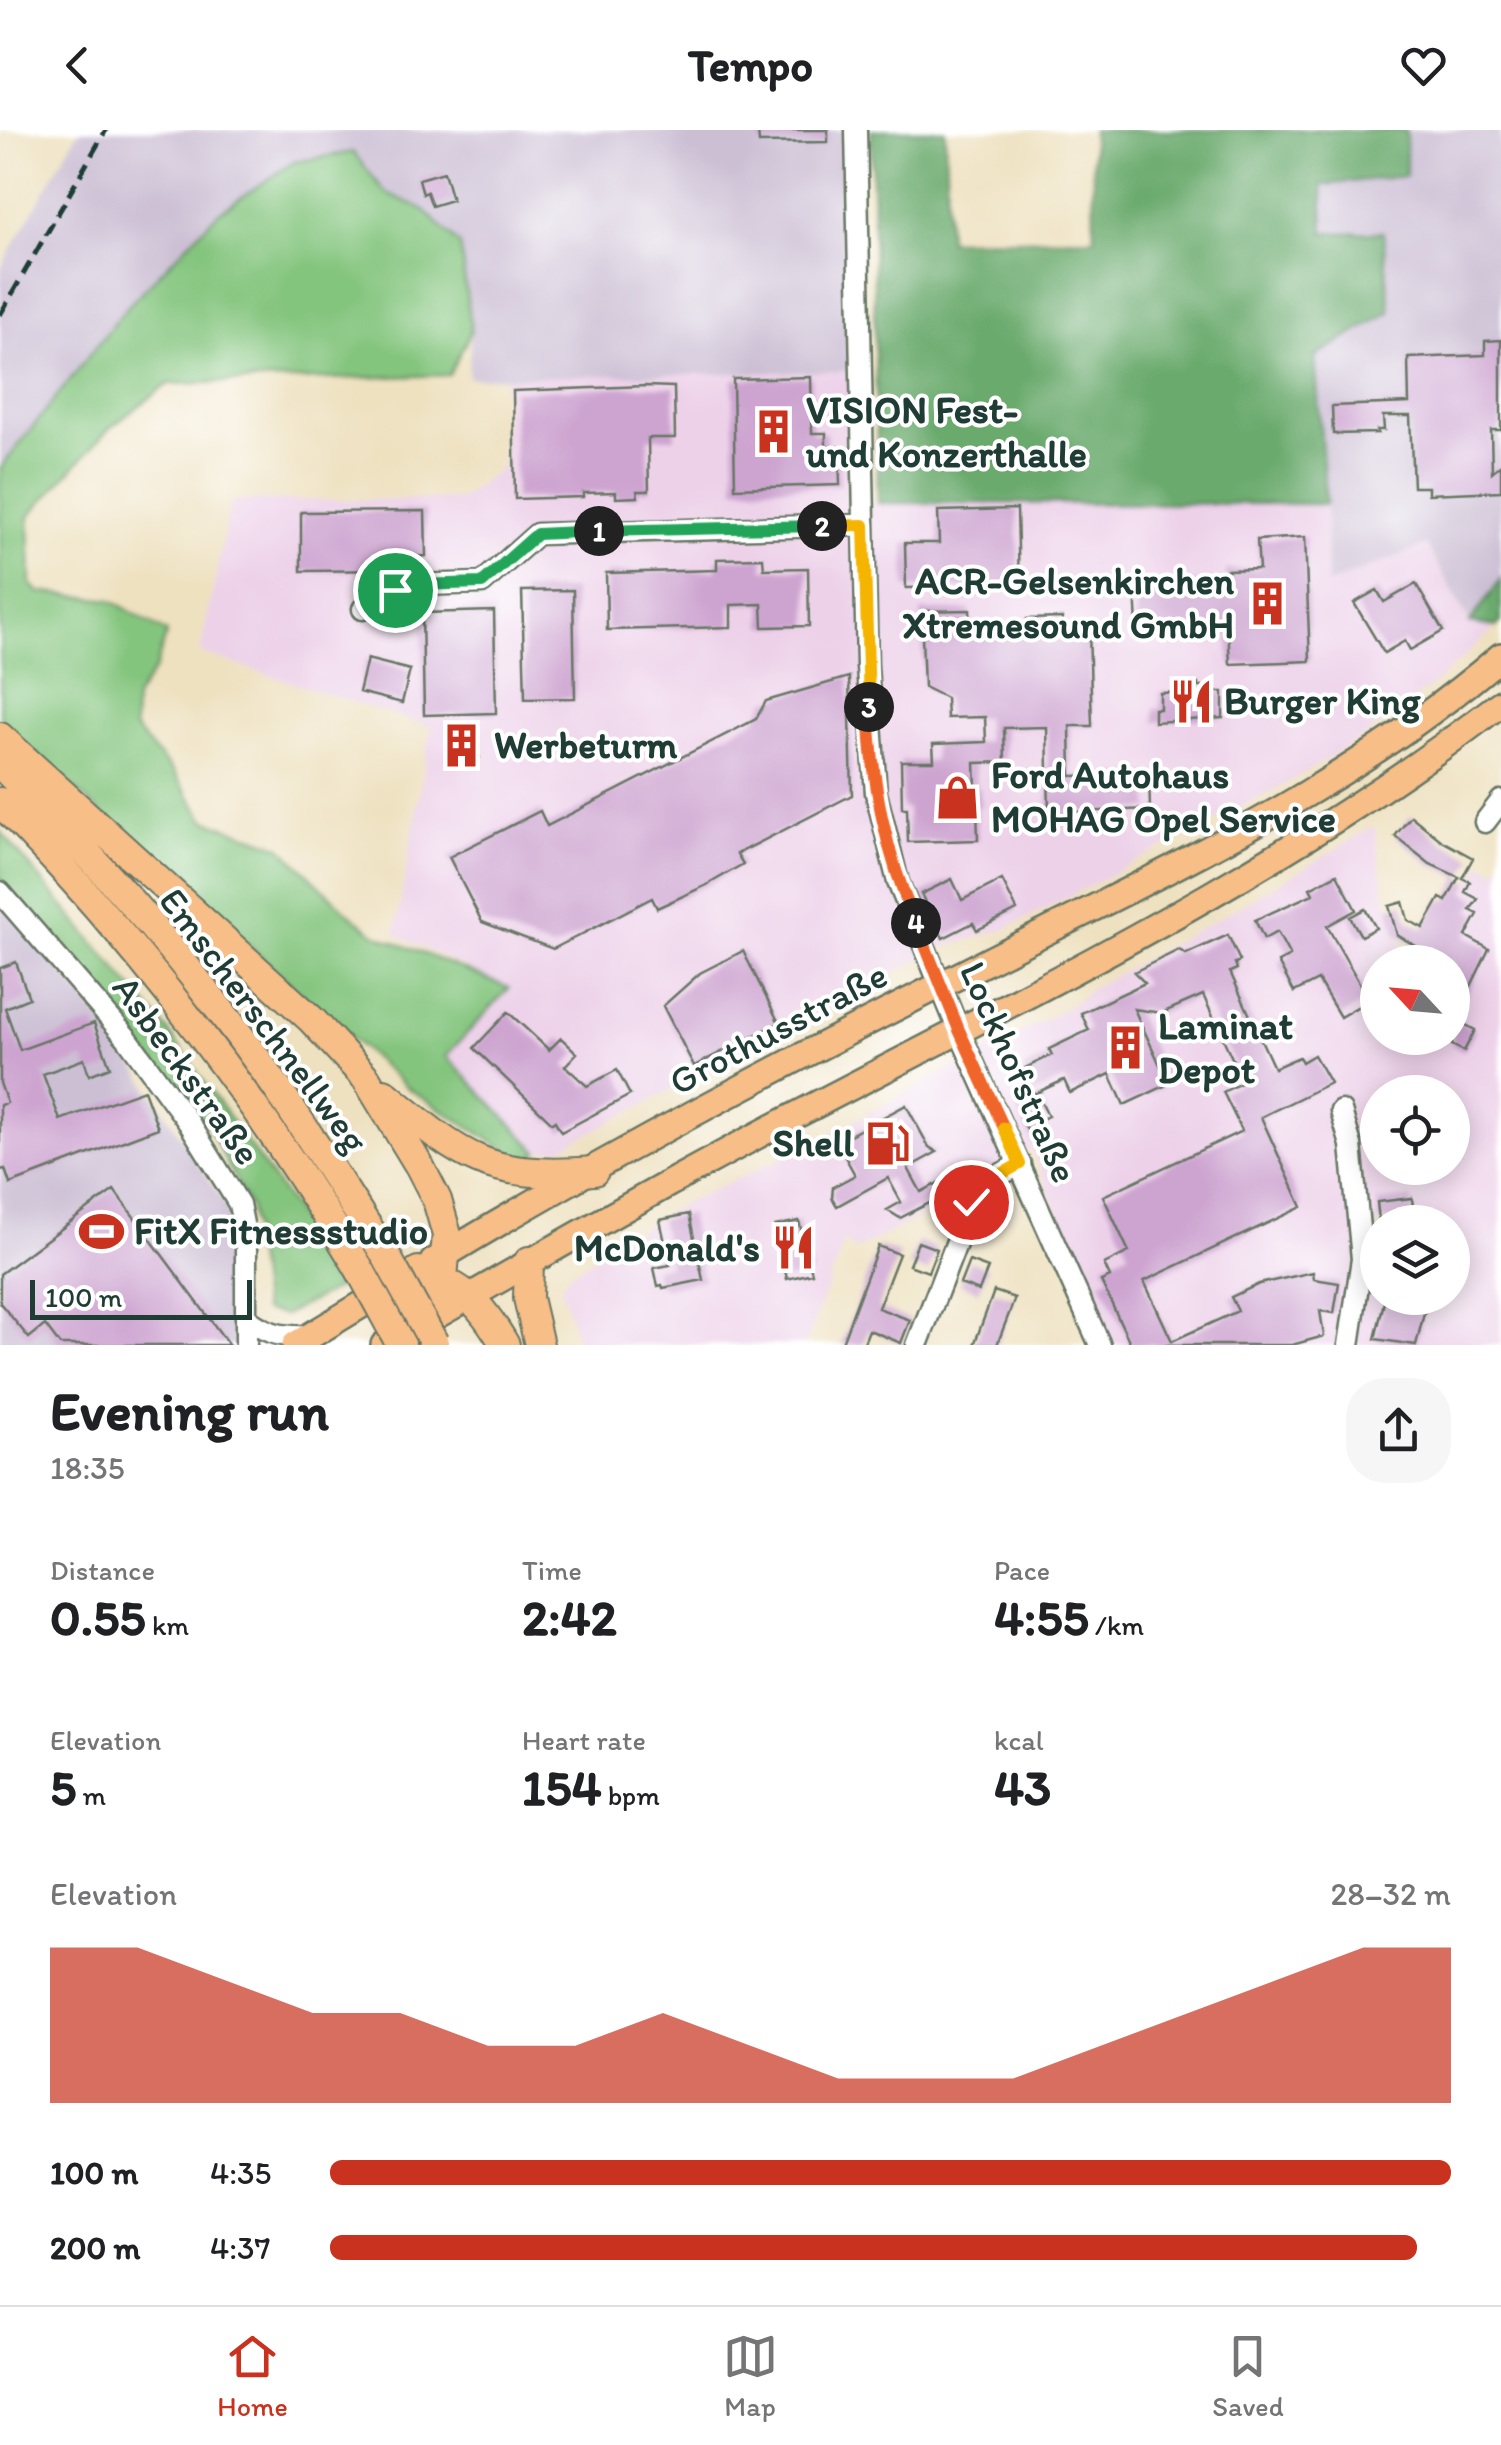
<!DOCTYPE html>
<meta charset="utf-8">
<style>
body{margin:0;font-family:Itim,sans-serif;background:#f6f6f6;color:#202124;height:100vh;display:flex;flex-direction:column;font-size:38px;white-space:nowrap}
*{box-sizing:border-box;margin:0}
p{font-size:32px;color:#757577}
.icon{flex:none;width:55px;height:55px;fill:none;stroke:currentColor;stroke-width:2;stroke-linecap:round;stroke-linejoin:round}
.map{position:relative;height:1215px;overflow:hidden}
.drawer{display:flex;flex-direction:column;background:#fff;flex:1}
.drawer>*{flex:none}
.needle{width:65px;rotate:296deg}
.buttons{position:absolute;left:1360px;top:815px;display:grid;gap:20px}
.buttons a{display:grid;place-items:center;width:110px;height:110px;border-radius:50%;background:#fff;box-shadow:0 5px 25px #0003;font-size:50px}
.scale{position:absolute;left:30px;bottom:25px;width:222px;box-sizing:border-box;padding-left:10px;border:5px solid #1f3d34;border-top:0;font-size:28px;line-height:35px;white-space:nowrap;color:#1f3d34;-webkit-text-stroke:8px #fff;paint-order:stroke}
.pin{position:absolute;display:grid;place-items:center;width:85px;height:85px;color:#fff;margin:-42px;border:5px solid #fff;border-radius:50%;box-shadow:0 2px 10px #0007}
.km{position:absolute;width:50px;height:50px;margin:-25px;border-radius:50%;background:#222;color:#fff;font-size:28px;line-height:50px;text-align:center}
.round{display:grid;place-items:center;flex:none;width:105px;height:105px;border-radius:40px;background:#f6f6f6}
.headline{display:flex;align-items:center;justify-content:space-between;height:170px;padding:0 50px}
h1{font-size:55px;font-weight:800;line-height:75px}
.figures{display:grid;grid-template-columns:repeat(3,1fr);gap:15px;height:170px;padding:10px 50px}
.figures div{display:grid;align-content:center}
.figures b{font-size:50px;font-weight:800}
.figures small{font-size:28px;font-weight:400}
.figures p{font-size:28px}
.chart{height:280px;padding:20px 50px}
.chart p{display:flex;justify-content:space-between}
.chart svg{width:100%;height:180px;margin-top:10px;fill:#c8321e;opacity:.7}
ul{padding:0 50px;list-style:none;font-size:32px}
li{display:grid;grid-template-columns:160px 120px 1fr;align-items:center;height:75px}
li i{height:25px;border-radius:12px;background:#c8321e}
header{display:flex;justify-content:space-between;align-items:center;height:130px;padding:0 50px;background:#fff;font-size:45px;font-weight:800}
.tabs{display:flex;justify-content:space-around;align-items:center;height:140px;border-top:2px solid #e0e0e0;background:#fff;font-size:28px;color:#757577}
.tabs a{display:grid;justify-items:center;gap:5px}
.tabs .on{color:#c8321e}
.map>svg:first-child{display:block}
</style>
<header><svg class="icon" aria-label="back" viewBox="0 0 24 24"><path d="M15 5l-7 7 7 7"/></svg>Tempo<svg class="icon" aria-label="heart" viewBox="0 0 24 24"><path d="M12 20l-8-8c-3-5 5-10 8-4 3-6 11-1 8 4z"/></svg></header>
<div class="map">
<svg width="1501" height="1215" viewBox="0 0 1501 1215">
<rect width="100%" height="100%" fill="#fff"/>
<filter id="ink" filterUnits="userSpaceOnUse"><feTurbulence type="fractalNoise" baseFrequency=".01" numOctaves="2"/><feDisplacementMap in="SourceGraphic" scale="20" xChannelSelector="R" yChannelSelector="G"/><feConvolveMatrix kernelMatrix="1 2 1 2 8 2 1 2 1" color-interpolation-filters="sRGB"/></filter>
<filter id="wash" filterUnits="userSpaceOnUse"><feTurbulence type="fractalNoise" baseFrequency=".0048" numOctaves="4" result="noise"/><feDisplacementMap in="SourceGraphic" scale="40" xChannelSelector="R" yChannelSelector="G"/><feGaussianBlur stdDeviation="2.25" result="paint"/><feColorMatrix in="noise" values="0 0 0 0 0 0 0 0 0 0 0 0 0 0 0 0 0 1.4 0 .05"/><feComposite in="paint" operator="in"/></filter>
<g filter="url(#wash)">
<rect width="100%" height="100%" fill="#eee1c0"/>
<path fill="#edd1e9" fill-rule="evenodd" d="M 852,241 L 852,379 L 878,373 L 1326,374 L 1327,453 L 1427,415 L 1469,493 L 1496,497 L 1434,554 L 1368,604 L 1287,653 L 1006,799 L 942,817 L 561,1018 L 538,1021 L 445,926 L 508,858 L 395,804 L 431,597 L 200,523 L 231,371 L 461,369 L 503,336 L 505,247 Z
M 1374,696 L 1385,765 L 1406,832 L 1378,832 L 1378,908 L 1452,908 L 1452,832 L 1426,832 L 1482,733 L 1496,741 L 1501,733 L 1501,1215 L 1113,1215 L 1031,1019 L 967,1062 L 854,1121 L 845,1109 L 805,1215 L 578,1215 L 561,1157 L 566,1146 L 676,1077 L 800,1020 L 1068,877 L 1092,858 L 1242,775 ZM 1378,962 L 1452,962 L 1452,1038 L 1378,1038 ZM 1378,1092 L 1452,1092 L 1452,1168 L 1378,1168 Z"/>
<path fill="#ccbfd4" d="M 79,0 L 848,0 L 852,241 L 468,248 L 471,201 L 423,79 L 385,62 L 218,83 L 127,177 L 0,339 L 0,139 Z
M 1406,0 L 1501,0 L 1501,449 L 1470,493 L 1427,415 L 1327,454 L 1326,373 L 1315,227 L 1390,182 L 1324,104 L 1322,54 L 1405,46 Z
M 0,773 L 85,868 L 134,935 L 227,1077 L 245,1215 L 0,1215 Z"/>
<path fill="#84c57e" stroke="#528159" stroke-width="2.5" d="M 353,22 L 385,62 L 423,79 L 460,115 L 471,201 L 449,245 L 168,254 L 111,297 L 29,386 L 31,454 L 39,462 L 111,470 L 167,503 L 155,539 L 135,568 L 134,598 L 173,642 L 205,690 L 280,716 L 347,782 L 375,804 L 509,858 L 446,926 L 538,1021 L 528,1034 L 406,957 L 0,592 L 0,339 L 127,177 L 218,83 L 294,32 Z
M 0,701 L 166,898 L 293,1078 L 337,1158 L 284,1185 L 263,1181 L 250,1078 L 206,993 L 0,751 Z"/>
<path fill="#6baa6d" stroke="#457450" stroke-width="2.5" d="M 871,0 L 945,0 L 948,110 L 1094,108 L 1092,0 L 1406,0 L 1406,46 L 1322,55 L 1324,103 L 1383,102 L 1390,182 L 1315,227 L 1326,374 L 878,373 Z
M 1501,449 L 1501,492 L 1496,497 L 1470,493 Z"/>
<g id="blocks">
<path fill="#cda4d0" d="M 758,0 L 828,0 L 828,12 L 759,13 Z
M 444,42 L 452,70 L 432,76 L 427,62 L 423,64 L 419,49 Z
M 1501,210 L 1501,300 L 1491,300 L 1492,342 L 1501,334 L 1501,361 L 1428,364 L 1428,357 L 1413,357 L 1410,286 L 1383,286 L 1384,300 L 1377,300 L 1378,303 L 1333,304 L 1332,276 L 1409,273 L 1408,228 L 1485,225 L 1485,211 Z
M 811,247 L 812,303 L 826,303 L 826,317 L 839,317 L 840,355 L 735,358 L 733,249 Z
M 646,256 L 674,257 L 675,308 L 648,308 L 649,361 L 637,361 L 638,367 L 616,368 L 616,362 L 583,363 L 583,367 L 515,369 L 513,261 Z
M 1017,379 L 1019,456 L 906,458 L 905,413 L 939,413 L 938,381 Z
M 425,381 L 426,426 L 403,427 L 403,440 L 301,441 L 301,382 Z
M 1305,407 L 1310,531 L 1230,534 L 1228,495 L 1137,499 L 1135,455 L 1226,451 L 1226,440 L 1259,439 L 1257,410 Z
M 763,428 L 764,439 L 808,438 L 809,496 L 763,497 L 762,474 L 731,475 L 731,497 L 607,500 L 606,443 L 717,440 L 717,429 Z
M 1416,454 L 1443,501 L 1410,520 L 1405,511 L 1384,523 L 1354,473 L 1377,460 L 1384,472 Z
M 573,460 L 575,568 L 525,569 L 522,461 Z
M 970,480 L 971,504 L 1028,501 L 1027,489 L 1062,488 L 1063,501 L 1089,500 L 1092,596 L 1070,596 L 1071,646 L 1149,644 L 1150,679 L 1049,683 L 1047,597 L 1004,598 L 1005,632 L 975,633 L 976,658 L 980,658 L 981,676 L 977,676 L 978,710 L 908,712 L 907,678 L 902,678 L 901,631 L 934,631 L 933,614 L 986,612 L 985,587 L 947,588 L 946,568 L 924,557 L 921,481 Z
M 494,481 L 496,583 L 424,585 L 422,483 Z
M 367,529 L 410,540 L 402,573 L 359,562 Z
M 849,547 L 852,665 L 737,724 L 743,734 L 707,755 L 657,778 L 652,768 L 553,819 L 482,792 L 449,727 L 540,681 L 547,696 L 756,589 L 766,571 Z
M 1184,554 L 1198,554 L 1198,557 L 1203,557 L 1203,562 L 1223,562 L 1223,588 L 1154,592 L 1154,579 L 1160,579 L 1160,563 L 1184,562 Z
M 458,602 L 479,627 L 446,631 Z
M 1411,686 L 1442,711 L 1473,728 L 1462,748 L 1470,752 L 1465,762 L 1478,769 L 1470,780 L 1478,784 L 1466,806 L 1489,819 L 1455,889 L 1475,900 L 1464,921 L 1452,915 L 1452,832 L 1427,821 L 1425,826 L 1414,820 L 1416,816 L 1397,805 L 1389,776 L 1403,772 L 1408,790 L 1423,798 L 1440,768 L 1446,771 L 1459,747 L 1430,734 L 1395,706 Z
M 1337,744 L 1356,780 L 1327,796 L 1369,870 L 1340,887 L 1318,850 L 1294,862 L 1278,832 L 1290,826 L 1277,802 L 1264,809 L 1255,790 L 1313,764 L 1310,758 Z
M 952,749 L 962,770 L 1002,750 L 1017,780 L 977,800 L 973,793 L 943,808 L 921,764 Z
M 1365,779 L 1376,798 L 1361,806 L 1350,787 Z
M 1228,805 L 1240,831 L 1235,833 L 1237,839 L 1230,842 L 1274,938 L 1299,927 L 1302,932 L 1314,925 L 1330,953 L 1261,987 L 1302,1077 L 1144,1151 L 1172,1211 L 1238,1181 L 1231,1167 L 1259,1154 L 1313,1142 L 1314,1149 L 1339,1153 L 1334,1183 L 1320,1181 L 1324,1206 L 1292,1215 L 1131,1215 L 1101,1151 L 1110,1147 L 1104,1134 L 1129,1122 L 1103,1066 L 1242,1001 L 1223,962 L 1243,952 L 1203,865 L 1162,883 L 1134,879 L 1169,954 L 1124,975 L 1110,944 L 1070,963 L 1064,950 L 1034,964 L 1023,939 L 1052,925 L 1049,919 L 1089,900 L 1081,883 L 1145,853 L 1134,842 L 1179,820 L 1186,824 Z
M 743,821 L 779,893 L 694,936 L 663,876 L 700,843 Z
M 16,832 L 29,868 L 5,878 L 20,920 L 94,893 L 110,937 L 89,945 L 84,929 L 43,944 L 60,990 L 144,960 L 158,998 L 10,1054 L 5,1039 L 0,1040 L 0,975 L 7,973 L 0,953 L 0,838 Z
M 508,882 L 549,920 L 561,908 L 577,923 L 565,936 L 587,956 L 617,940 L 630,965 L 561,1002 L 555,991 L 552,993 L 474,918 Z
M 1039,968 L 1048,986 L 1036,992 L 1045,1009 L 1034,1014 L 1017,979 Z
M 906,975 L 929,1017 L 937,1022 L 908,1038 L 921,1062 L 942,1051 L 941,1067 L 900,1088 L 887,1080 L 901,1072 L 888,1048 L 837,1076 L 832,1068 L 833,1057 L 855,1045 L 837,1012 Z
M 114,1060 L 229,1215 L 60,1215 L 45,1195 L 29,1208 L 0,1173 L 0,1144 Z
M 1412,1068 L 1414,1087 L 1379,1091 L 1377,1072 Z
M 689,1084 L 703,1150 L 663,1158 L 662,1155 L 658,1156 L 654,1138 L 670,1135 L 660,1090 Z
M 799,1091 L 812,1143 L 787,1149 L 775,1096 Z
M 918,1112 L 937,1119 L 928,1142 L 909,1135 Z
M 878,1116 L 899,1124 L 878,1178 L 910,1190 L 901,1213 L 869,1200 L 863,1215 L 841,1215 Z
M 969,1131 L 988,1138 L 979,1161 L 960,1154 Z
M 994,1161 L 1015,1168 L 997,1215 L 974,1215 Z
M 1385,1168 L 1426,1175 L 1416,1215 L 1375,1209 Z"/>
</g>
</g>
<g filter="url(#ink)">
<use href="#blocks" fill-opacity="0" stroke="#677665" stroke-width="2.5"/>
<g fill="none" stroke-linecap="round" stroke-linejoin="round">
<defs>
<path id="minor" d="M 856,0 L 867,536 L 876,663 L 898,752 L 959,901 L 1100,1215
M 363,479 L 395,460 L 418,455 L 482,453 L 537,404 L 864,395
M 1485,692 L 1501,671
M 0,762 L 127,908 L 189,993 L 239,1074 L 246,1109 L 246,1215
M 1341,981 L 1351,1015 L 1362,1129 L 1349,1215
M 246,1188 C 268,1205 283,1207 310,1206
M 917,1215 L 978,1057 L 1020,1034"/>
<path id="major" d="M 433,1132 C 611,1024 795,928 980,835 C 1165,741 1342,662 1501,526
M 295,1215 L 391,1157
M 384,1215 C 525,1136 664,1053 808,979 C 1046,855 1288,738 1501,573"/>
<path id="highway" d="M 0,607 L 312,890 L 366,948 L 420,1037 L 437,1070 L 447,1105 L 443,1148 L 417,1196
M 0,634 C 95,727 186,830 263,938 C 306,998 344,1061 384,1122
M 0,672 C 139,813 257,969 359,1138
M 384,963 C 464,1029 487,1049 594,1041
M 529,1131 L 528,1168 L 539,1215
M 418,1141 C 464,1155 481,1174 505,1215"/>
</defs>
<use href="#minor" stroke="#677665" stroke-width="25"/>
<use href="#major" stroke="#677665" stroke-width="30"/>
<use href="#highway" stroke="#677665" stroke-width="32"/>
<use href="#minor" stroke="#fff" stroke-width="20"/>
<use href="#major" stroke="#f7be87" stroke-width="25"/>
<use href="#highway" stroke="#f7be87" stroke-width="28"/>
<path stroke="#1f3d34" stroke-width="5" stroke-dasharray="15 8" stroke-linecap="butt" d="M 0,185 L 106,0"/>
<defs>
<path id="highway-bridge" d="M 384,1122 L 434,1213
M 359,1138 L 401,1215"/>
</defs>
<use href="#highway-bridge" stroke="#677665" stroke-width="32" stroke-linecap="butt"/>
<use href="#highway-bridge" stroke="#f7be87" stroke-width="28"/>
</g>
</g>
<g fill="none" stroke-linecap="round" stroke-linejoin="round" filter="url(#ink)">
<defs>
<path id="split-1" d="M 395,460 L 418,455 L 482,453 L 537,404 L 599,401"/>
<path id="split-2" d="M 599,401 L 822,396"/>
<path id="split-3" d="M 822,396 L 864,395 L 869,577"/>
<path id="split-4" d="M 869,577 C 872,653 885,723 916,793"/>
<path id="split-5" d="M 916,793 L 959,900 L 1004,998"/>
<path id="split-6" d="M 971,1072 L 978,1057 L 1020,1034 L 1004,998"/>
</defs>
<use href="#split-1" stroke="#fff" stroke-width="20"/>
<use href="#split-2" stroke="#fff" stroke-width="20"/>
<use href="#split-3" stroke="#fff" stroke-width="20"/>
<use href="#split-4" stroke="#fff" stroke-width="20"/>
<use href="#split-5" stroke="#fff" stroke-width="20"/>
<use href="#split-6" stroke="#fff" stroke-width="20"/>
<use href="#split-1" stroke="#22a559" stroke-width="12"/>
<use href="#split-2" stroke="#22a559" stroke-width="12"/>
<use href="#split-3" stroke="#f5b400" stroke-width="12"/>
<use href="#split-4" stroke="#f0652b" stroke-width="12"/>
<use href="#split-5" stroke="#f0652b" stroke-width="12"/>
<use href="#split-6" stroke="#f5b400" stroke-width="12"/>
</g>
<defs>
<symbol id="building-bare" viewBox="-9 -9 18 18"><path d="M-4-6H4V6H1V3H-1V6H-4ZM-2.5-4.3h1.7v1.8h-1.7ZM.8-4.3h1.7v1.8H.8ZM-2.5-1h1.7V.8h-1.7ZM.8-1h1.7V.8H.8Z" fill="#c8321e" stroke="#fff" stroke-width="2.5" paint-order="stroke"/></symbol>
<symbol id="restaurant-bare" viewBox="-9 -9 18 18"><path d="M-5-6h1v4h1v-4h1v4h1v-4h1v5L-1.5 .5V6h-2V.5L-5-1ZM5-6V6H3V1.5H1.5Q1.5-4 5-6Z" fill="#c8321e" stroke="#fff" stroke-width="2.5" paint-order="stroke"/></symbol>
<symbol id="shop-bare" viewBox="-9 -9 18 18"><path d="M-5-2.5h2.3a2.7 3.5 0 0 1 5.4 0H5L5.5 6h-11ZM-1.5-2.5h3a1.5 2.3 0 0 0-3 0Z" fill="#c8321e" stroke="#fff" stroke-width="2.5" paint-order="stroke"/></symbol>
<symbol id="fuel-bare" viewBox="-9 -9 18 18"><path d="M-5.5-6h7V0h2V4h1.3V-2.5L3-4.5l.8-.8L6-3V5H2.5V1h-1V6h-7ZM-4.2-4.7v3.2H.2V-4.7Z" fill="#c8321e" stroke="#fff" stroke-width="2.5" paint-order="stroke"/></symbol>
<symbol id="stadium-bare" viewBox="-9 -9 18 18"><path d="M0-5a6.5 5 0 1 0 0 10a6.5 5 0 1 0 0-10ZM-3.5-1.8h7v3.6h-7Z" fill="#c8321e" stroke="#fff" stroke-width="2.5" paint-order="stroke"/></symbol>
</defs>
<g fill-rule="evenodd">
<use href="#building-bare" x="742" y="270" width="63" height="63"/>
<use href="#building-bare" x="1236" y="442" width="63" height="63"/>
<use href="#restaurant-bare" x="1160" y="540" width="63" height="63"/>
<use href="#building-bare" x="430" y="584" width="63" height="63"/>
<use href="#shop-bare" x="926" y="636" width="63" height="63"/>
<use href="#building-bare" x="1094" y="886" width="63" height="63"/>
<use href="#fuel-bare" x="856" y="982" width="63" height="63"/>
<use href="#stadium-bare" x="70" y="1070" width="63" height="63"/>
<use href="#restaurant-bare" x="762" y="1086" width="63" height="63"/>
</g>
<g text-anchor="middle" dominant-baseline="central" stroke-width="8" stroke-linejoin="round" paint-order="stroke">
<g font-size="38" font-weight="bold" fill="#1f3d34" stroke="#fff" text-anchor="start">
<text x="806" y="280">VISION Fest-<tspan x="806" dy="44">und Konzerthalle</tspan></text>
<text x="1234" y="451" text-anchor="end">ACR-Gelsenkirchen<tspan x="1234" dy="44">Xtremesound GmbH</tspan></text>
<text x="1224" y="571">Burger King</text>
<text x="494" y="615">Werbeturm</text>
<text x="991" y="645">Ford Autohaus<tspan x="991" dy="44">MOHAG Opel Service</tspan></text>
<text x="1158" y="896">Laminat<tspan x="1158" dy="44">Depot</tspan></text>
<text x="854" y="1013" text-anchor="end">Shell</text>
<text x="134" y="1101">FitX Fitnessstudio</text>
<text x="760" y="1118" text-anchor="end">McDonald's</text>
</g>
<g font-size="38" fill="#1f3d34" stroke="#fff">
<text transform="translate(264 890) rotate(53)">Emscherschnellweg</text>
<text transform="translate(778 898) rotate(-28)">Grothusstraße</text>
<text transform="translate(187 940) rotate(54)">Asbeckstraße</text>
<text transform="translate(1019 942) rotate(66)">Lockhofstraße</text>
</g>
</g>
</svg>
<div class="buttons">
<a><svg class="needle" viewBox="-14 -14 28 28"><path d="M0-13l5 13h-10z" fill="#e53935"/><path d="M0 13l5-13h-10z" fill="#757577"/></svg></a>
<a><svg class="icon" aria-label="locate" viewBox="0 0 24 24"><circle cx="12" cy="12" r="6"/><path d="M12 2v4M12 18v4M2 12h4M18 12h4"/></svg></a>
<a><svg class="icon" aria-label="layers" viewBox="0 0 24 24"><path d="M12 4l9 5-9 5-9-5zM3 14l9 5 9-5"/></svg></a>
</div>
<div class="scale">100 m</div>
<div class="pin" style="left:395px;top:460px;background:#1e9e55"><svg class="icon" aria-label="arrive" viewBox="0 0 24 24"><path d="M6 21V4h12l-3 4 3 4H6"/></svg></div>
<div class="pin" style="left:971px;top:1072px;background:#d93025"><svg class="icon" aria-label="check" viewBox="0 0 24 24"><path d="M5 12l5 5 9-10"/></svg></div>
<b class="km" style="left:599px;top:401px">1</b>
<b class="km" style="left:822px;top:396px">2</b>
<b class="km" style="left:869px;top:577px">3</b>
<b class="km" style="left:916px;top:793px">4</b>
</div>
<section class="drawer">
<div class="headline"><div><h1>Evening run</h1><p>18:35</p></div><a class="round"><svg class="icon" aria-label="share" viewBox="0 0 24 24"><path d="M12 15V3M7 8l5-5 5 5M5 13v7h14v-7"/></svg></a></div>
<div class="figures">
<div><p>Distance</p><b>0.55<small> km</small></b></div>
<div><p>Time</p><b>2:42</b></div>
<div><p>Pace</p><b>4:55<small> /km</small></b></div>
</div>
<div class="figures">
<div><p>Elevation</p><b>5<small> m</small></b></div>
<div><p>Heart rate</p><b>154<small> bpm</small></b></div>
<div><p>kcal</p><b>43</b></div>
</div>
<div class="chart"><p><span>Elevation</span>28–32 m</p>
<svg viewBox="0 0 160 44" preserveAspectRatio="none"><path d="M0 44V6L10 6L20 14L30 22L40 22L50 30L60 30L70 22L80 30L90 38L100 38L110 38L120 30L130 22L140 14L150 6L160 6V44z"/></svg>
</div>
<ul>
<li><b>100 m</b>4:35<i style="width:100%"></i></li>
<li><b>200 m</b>4:37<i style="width:97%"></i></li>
</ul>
</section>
<nav class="tabs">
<a class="on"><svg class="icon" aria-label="home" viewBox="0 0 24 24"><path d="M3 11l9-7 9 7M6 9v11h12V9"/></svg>Home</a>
<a><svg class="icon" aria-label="map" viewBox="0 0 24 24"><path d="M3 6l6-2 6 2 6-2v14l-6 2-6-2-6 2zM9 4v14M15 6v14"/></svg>Map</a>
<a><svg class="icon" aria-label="saved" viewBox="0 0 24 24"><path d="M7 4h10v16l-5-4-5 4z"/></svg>Saved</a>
</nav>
